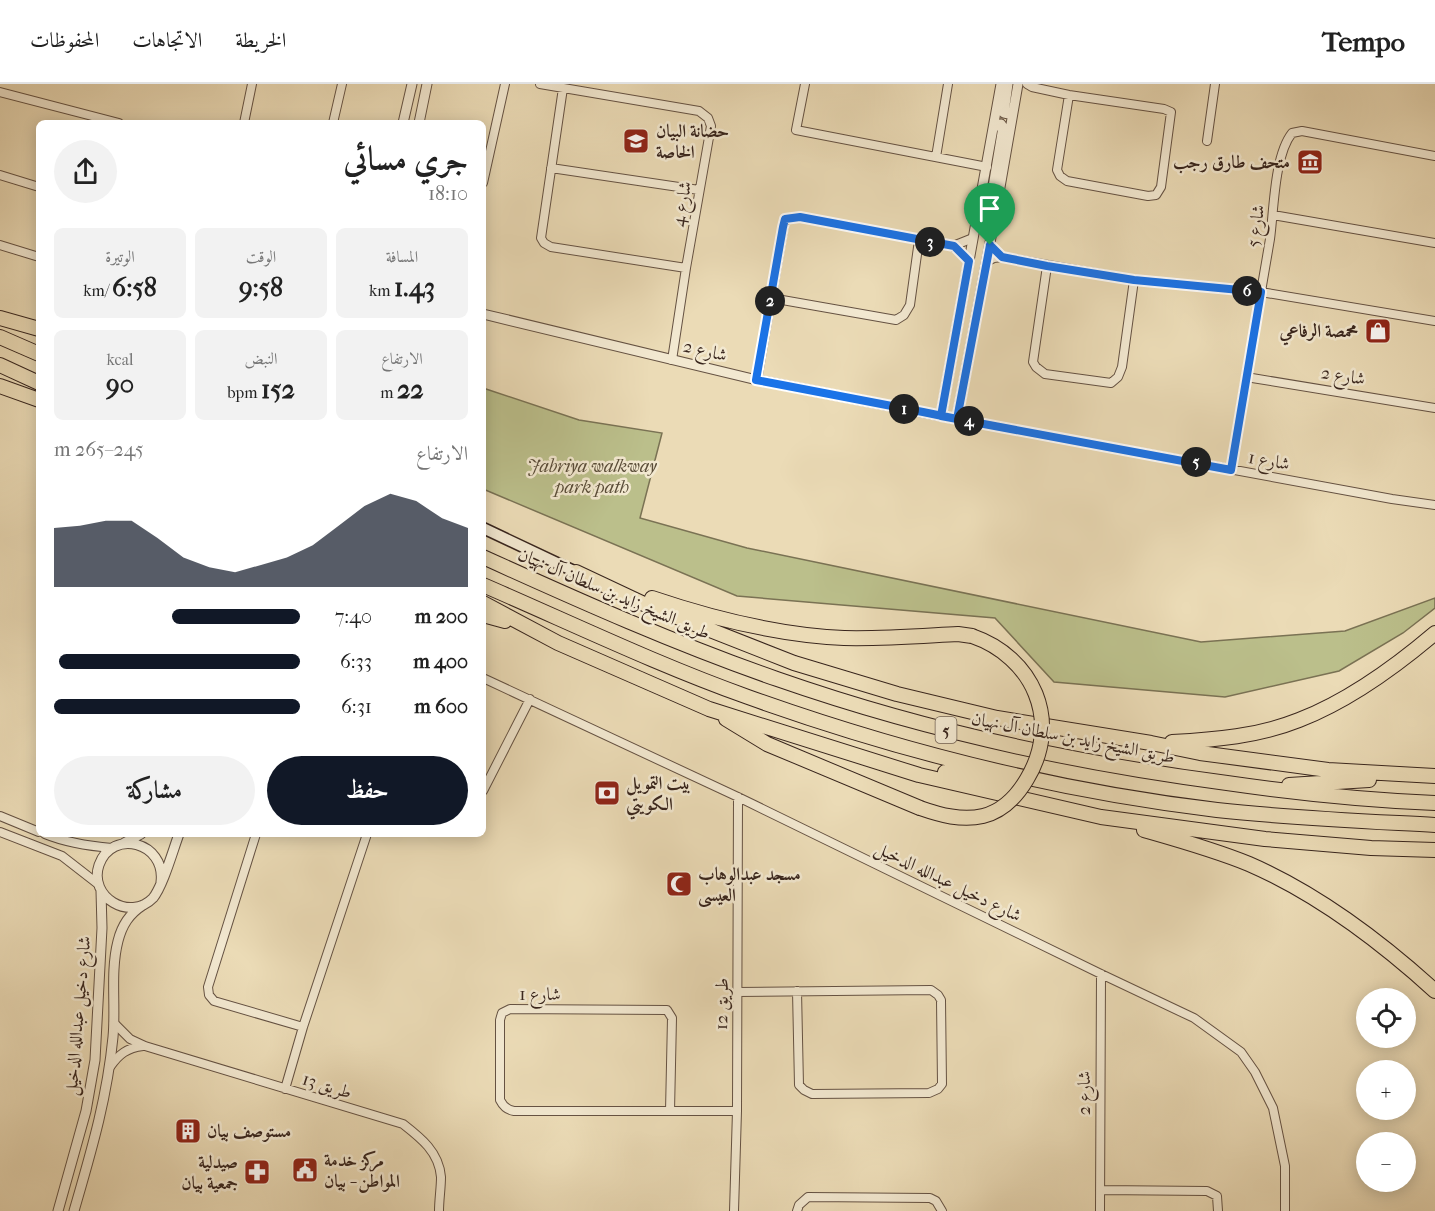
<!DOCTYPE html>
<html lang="ar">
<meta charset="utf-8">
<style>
body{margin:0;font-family:"IM FELL French Canon",Amiri,serif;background:#f2f2f2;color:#222;direction:rtl;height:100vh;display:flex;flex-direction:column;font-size:22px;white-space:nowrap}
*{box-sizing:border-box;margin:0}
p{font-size:20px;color:#767676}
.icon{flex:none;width:33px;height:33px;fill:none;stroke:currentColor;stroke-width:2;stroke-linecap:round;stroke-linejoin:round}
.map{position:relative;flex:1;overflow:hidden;direction:ltr}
.panel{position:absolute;left:36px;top:36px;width:450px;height:717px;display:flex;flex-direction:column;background:#fff;border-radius:9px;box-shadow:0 3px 15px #0003;direction:rtl}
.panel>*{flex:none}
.controls{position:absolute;left:1356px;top:904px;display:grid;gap:12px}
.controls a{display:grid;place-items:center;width:60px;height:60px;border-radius:50%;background:#fff;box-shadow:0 3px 15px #0003;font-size:30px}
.pin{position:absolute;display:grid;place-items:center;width:51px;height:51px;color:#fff;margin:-62px -26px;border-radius:50% 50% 50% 0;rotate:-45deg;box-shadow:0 0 6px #0007}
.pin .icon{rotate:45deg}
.km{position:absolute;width:30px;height:30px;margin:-15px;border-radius:50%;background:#222;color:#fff;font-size:16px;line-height:30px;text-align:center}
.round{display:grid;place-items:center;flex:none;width:63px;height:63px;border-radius:32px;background:#f2f2f2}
.overview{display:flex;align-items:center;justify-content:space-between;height:102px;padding:0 18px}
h1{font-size:33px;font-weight:700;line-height:45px}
.metrics{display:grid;grid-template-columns:repeat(3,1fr);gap:9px;height:102px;padding:6px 18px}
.metrics div{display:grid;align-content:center;border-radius:9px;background:#f2f2f2;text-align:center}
.metrics b{font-size:26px;font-weight:700}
.metrics small{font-size:16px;font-weight:400}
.metrics p{font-size:16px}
.chart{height:168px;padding:12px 18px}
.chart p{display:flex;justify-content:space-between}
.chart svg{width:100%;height:108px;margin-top:6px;fill:#111827;opacity:.7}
.primary-button{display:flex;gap:12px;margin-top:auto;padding:12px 18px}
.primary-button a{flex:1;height:69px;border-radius:36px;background:#111827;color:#fff;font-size:24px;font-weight:700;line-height:69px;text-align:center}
.primary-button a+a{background:#f2f2f2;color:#222}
ul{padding:0 18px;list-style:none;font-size:20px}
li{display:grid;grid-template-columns:96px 72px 1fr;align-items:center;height:45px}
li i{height:15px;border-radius:8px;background:#111827}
header{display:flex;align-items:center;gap:36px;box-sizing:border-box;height:84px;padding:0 30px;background:#fff;border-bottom:2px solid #e0e0e0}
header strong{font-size:28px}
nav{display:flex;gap:33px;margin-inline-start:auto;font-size:21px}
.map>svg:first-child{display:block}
</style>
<header>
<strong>Tempo</strong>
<nav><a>الخريطة</a><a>الاتجاهات</a><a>المحفوظات</a></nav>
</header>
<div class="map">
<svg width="1435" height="1127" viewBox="0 0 1435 1127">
<rect width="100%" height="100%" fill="#ebdbb6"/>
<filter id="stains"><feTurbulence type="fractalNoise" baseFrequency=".00333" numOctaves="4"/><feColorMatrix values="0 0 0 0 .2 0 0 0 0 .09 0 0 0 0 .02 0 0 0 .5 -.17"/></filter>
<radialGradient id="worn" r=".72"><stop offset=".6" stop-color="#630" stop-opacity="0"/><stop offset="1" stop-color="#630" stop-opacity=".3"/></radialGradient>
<path fill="#bbbf8b" stroke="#7a7254" stroke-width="1.5" d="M 483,304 L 579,336 L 662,349 L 640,434 L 747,464 L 1201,558 L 1345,547 L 1435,514 L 1435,524 L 1403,549 L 1339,587 L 1225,613 L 1054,598 L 995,534 L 737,512 L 483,405 Z"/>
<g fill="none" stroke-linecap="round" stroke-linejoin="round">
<defs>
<path id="minor" d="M 540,0 L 699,27 L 708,34 L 711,42 L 686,184 L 672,276
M 805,0 L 796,46 L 987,83
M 1027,0 L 1032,3 L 1069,11 L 1164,25 L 1171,28 L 1161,103 L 1156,111 L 1148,112 L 1067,97 L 1060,92 L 1057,86 L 1069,11
M 563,4 L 541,154 L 544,159 L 551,163 L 686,184
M 0,8 L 119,39
M 244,39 L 252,0
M 333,39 L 342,0
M 1207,57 L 1215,0
M 936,73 L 948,0
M 551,84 L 699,106
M 0,91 L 39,103
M 483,99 L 505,0
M 1273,131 L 1435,159
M 0,161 L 39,173
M 953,162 L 969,177
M 986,178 L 994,174 L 1002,173 L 1134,196 L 1261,208 L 1435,237
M 1047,182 L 1033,278 L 1036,283 L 1045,290 L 1111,299 L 1118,293 L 1122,283 L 1134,196
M 771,214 L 896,236 L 904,231 L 910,221 L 919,156
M 1246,293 L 1435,324
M 757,296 L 785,135 L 800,133 L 953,162 L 973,154
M 957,335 L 1392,415 L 1435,421
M 1231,386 C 1243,309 1257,232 1270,155 C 1274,126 1274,72 1292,49 L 1302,47 L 1435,72
M 483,594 L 738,713 L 1101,890 L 1194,934 L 1241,968 L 1255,988 L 1273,1024 L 1285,1082 L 1285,1127
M 483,707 L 530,615
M 0,732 L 39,748
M 0,748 L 62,772 L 98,800
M 45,750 C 67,759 88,762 112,764
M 256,750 L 208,903 L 209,911 L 214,917 L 303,943
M 737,908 L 931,906 L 938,911 L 941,916 L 942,1000 L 938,1005 L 929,1009 L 812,1010 L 804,1006 L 799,1001 L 797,907
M 114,939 L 130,955 L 145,962 L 403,1040 C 421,1054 439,1068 441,1093 C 441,1104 439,1116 439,1127
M 110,983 C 119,970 127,964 143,962
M 285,1005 L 303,943 L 367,750
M 670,1027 L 672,934 L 667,926 L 510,925 L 502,929 L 500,936 L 500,1016 C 503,1022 507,1026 514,1027 L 737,1027
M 1100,1106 L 1207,1107 L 1217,1112 L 1218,1127
M 734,1127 L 737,1027 L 738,713
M 797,1127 L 799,1121 L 808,1113 L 930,1114 L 936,1117 L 942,1127
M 1100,1127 L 1101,890"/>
<path id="tertiary" d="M 1008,0 L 1004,29 L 1009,30 L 1013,27
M 403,39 L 412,0
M 419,39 L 427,0
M 994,43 L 1001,40 L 1003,43 L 991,115 L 994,127
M 483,230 L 757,296 L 957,335 L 995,132 L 1018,0
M 941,332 L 1001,0
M 124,759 L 141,750
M 161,798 C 166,758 112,744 99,781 C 88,813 130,838 153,814 C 163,802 173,766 179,750
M 58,1127 L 86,1027 L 95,976 L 102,844 L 101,807
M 74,1127 C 91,1068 107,1015 113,953 C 116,922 110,888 118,857 C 122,841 129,830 143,821"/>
<path id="secondary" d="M 483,444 L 576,488"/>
<path id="motorway" d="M 0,234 L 39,245
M 0,253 L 39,270
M 0,281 L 39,299
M 0,302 L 39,316
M 483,473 C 580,517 676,560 777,595 C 923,646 1074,679 1227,699 C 1296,709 1365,716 1435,719
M 576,488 L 644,520 L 794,579 L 897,610 L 997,634 L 1151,659 L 1200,669 L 1328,686 L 1435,692
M 483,501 C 571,539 658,581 748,613 C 899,667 1057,707 1217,726 C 1289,734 1362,737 1435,741
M 652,514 C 714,535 778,551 844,554 C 882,555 920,552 958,550 L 972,552
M 483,519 L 558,559 L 709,625 L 919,691 L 1101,733 L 1265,755 L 1371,764 L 1435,766
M 483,531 L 505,537
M 726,635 L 767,660 L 920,724
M 1172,658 C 1215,656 1259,652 1299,636 C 1348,617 1395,583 1435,549
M 945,688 L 998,698 L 1024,699
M 1289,701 L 1369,696
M 1144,746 C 1179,756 1215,766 1249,780 C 1318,810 1380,857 1435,907"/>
</defs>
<use href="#minor" stroke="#655243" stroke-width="10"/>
<use href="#tertiary" stroke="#655243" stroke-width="11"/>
<use href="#secondary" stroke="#38251d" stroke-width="13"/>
<use href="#motorway" stroke="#38251d" stroke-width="16"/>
<use href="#minor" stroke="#f2e8d0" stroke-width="8"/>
<use href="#tertiary" stroke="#f2e8d0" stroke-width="9"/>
<use href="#secondary" stroke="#f2e8d0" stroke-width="10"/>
<use href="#motorway" stroke="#ebdbb6" stroke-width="14"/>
<defs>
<path id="motorway-bridge" d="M 920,724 C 940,731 962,737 983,732 C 1003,727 1017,712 1027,695 C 1062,637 1033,573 972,552"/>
</defs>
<use href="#motorway-bridge" stroke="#38251d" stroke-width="16" stroke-linecap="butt"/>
<use href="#motorway-bridge" stroke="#ebdbb6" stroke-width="14"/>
</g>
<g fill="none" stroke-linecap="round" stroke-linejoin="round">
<defs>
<path id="route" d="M 990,161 L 957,335 L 923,328 L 756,296 L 783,143 L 785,135 L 800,133 L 954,162 L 969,177 L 941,332 L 1231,386 L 1261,208 L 1134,196 L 1047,182 L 1002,173 L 990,161"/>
</defs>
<use href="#route" stroke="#fff" stroke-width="12"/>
<use href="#route" stroke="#1a73e8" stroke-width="8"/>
</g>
<defs>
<symbol id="school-square" viewBox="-11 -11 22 22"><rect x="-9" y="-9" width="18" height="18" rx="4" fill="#8f2418" stroke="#f2e8d0"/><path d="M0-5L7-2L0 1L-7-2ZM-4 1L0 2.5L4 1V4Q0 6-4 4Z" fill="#fff"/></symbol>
<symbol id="museum-square" viewBox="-11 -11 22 22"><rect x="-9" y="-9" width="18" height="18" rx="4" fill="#8f2418" stroke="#f2e8d0"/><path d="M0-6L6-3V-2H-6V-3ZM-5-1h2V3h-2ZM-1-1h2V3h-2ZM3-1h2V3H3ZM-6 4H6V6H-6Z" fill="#fff"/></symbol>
<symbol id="shop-square" viewBox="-11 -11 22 22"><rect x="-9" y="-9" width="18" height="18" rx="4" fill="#8f2418" stroke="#f2e8d0"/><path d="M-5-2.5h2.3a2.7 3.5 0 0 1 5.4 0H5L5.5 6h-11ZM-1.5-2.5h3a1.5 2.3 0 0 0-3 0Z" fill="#fff"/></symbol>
<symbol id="bank-square" viewBox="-11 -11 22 22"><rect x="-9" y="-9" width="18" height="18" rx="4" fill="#8f2418" stroke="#f2e8d0"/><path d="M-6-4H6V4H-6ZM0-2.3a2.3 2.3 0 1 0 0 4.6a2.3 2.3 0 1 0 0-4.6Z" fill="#fff"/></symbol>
<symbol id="mosque-square" viewBox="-11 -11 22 22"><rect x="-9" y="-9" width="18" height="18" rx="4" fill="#8f2418" stroke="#f2e8d0"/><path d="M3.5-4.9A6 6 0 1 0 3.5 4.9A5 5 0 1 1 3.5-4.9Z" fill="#fff"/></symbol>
<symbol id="building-square" viewBox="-11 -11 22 22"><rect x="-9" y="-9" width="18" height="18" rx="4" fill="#8f2418" stroke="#f2e8d0"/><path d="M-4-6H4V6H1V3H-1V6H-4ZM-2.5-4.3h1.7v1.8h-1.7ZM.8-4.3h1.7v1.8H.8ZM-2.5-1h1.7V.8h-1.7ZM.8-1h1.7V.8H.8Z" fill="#fff"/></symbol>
<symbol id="civic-square" viewBox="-11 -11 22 22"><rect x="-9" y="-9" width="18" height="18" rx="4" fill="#8f2418" stroke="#f2e8d0"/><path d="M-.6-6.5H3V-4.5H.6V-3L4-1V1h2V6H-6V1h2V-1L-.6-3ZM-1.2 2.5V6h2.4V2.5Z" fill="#fff"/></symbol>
<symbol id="pharmacy-square" viewBox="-11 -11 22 22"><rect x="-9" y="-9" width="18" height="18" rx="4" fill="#8f2418" stroke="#f2e8d0"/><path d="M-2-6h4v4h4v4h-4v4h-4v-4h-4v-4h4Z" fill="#fff"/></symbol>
</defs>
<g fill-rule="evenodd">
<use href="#school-square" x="621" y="42" width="30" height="30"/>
<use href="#museum-square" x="1295" y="63" width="30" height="30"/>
<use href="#shop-square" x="1363" y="232" width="30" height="30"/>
<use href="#bank-square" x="592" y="694" width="30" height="30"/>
<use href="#mosque-square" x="664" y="785" width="30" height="30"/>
<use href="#building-square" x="173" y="1032" width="30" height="30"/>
<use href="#civic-square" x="290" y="1071" width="30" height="30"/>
<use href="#pharmacy-square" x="242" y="1073" width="30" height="30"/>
</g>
<g text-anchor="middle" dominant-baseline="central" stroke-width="5" stroke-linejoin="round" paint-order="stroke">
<rect fill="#f2e8d0" stroke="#706053" stroke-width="1.5" x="935.5" y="633" width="21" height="26" rx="4.5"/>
<g font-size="16" font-weight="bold" fill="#38251d">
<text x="946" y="646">5</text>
</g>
<g font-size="18" font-weight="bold" fill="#38251d" stroke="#f2e8d0" text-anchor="start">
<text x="656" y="47">حضانة البيان<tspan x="656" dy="21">الخاصة</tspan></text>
<text x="1290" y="78" text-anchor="end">متحف طارق رجب</text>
<text x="1358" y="247" text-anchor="end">محمصة الرفاعي</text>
<text x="626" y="699">بيت التمويل<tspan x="626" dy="21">الكويتي</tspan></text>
<text x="698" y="790">مسجد عبدالوهاب<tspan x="698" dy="21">العيسى</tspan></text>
<text x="207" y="1047">مستوصف بيان</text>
<text x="324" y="1076">مركز خدمة<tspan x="324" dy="21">المواطن - بيان</tspan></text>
<text x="238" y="1078" text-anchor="end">صيدلية<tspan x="238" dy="21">جمعية بيان</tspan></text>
</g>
<g font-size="18" fill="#38251d" stroke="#f2e8d0">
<text transform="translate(682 120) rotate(-80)">شارع 4</text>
<text transform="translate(1256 142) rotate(-82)">شارع 5</text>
<text transform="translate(705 267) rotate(13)">شارع 2</text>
<text transform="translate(1343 292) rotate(9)">شارع 2</text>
<text transform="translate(1269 377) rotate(10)">شارع 1</text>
<text transform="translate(614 510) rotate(23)">طريق الشيخ زايد بن سلطان آل نهيان</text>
<text transform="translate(1073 654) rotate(11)">طريق الشيخ زايد بن سلطان آل نهيان</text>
<text transform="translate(948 798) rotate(26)">شارع دخيل عبدالله الدخيل</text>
<text x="540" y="910">شارع 1</text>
<text transform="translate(722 920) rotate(-89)">طريق 12</text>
<text transform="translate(78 932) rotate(-85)">شارع دخيل عبدالله الدخيل</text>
<text transform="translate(327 1002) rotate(17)">طريق 13</text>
<text transform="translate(1084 1009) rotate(-90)">شارع 2</text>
</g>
<g font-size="18" font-style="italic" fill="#594c38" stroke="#f2e8d0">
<text x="592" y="382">Jabriya walkway<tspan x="592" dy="21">park path</tspan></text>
</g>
</g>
<rect width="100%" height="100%" filter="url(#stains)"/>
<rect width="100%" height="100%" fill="url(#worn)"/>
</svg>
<div class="controls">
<a><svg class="icon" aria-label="locate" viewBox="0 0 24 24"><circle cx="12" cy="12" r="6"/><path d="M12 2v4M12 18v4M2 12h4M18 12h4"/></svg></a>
<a>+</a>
<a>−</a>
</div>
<div class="pin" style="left:990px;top:161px;background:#1e9e55"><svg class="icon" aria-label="arrive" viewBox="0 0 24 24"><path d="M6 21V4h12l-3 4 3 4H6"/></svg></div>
<b class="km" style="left:904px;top:325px">1</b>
<b class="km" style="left:770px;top:217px">2</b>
<b class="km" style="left:930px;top:158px">3</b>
<b class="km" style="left:969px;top:337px">4</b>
<b class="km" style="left:1196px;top:378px">5</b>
<b class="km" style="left:1247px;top:207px">6</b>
<section class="panel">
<div class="overview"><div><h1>جري مسائي</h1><p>18:10</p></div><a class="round"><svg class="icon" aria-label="share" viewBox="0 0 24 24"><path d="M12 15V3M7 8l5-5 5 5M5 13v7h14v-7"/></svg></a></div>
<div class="metrics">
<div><p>المسافة</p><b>1.43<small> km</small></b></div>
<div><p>الوقت</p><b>9:58</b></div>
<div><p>الوتيرة</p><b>6:58<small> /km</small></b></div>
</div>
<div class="metrics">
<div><p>الارتفاع</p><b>22<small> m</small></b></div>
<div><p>النبض</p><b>152<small> bpm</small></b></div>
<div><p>kcal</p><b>90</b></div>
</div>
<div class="chart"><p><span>الارتفاع</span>245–265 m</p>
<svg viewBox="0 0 160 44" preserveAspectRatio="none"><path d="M0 44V20L10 19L20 17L30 17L40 24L50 32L60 36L70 38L80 35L90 32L100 27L110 19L120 11L130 6L140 9L150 16L160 20V44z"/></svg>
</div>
<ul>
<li><b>200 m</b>7:40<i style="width:52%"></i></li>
<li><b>400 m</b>6:33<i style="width:98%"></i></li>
<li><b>600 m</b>6:31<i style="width:100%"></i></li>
</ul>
<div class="primary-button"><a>حفظ</a><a>مشاركة</a></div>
</section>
</div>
